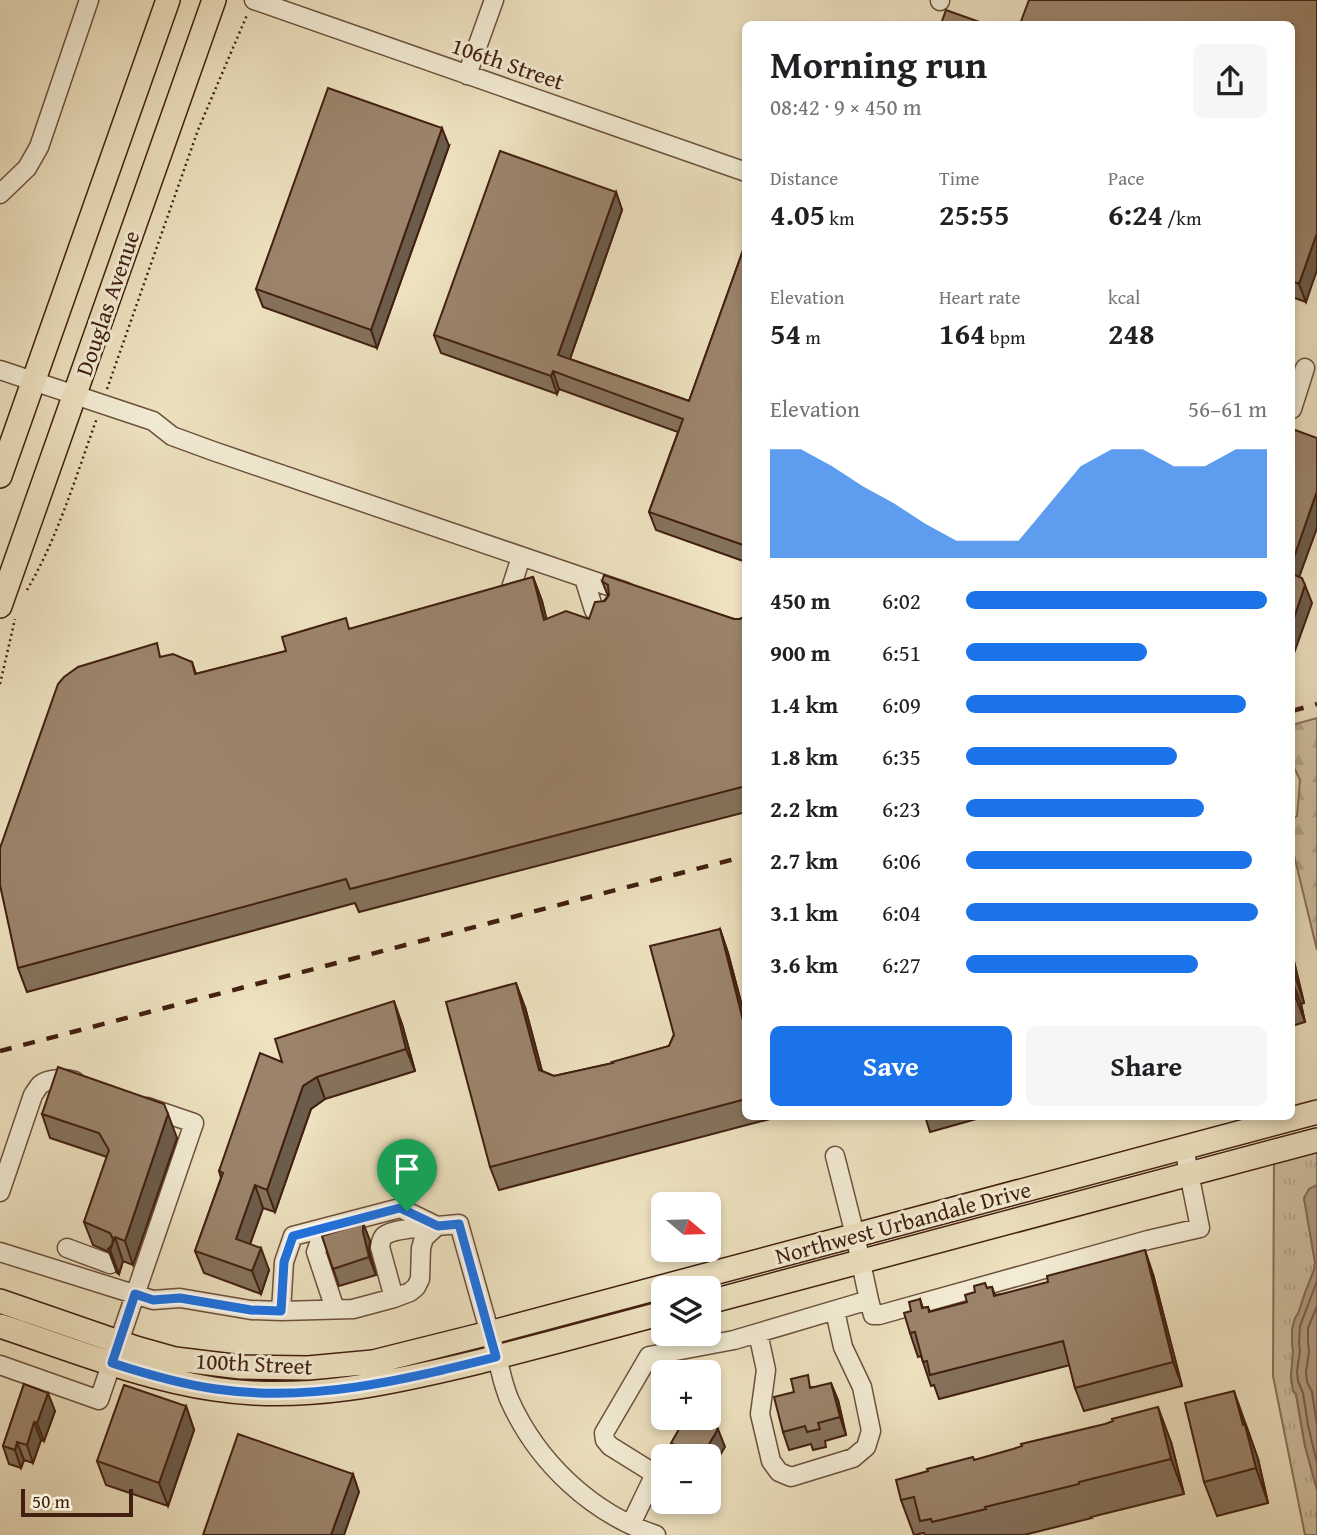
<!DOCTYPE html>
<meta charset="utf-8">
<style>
body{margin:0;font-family:"Gentium Book Plus",serif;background:#f6f6f6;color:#202124;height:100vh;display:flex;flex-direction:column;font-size:26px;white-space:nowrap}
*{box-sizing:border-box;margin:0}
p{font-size:23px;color:#757577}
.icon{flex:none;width:38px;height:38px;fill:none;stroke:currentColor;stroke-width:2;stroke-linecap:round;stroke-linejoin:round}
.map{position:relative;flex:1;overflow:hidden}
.panel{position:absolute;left:742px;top:21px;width:553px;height:1099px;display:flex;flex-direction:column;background:#fff;border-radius:10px;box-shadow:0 4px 10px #0003}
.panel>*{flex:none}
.needle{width:46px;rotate:109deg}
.fabs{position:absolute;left:651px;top:1192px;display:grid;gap:14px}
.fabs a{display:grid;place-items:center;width:70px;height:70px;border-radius:10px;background:#fff;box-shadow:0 4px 10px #0003;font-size:35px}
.scale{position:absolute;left:21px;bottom:18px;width:112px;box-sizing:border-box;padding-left:7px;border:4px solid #421f10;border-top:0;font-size:19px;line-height:24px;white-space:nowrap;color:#421f10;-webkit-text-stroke:5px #f3ecd5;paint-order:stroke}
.pin{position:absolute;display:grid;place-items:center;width:60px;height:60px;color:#fff;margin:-72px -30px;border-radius:50% 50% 50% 0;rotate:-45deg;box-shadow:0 0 7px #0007}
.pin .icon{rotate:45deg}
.round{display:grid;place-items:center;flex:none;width:74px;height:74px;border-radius:10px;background:#f6f6f6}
.head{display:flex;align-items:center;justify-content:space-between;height:119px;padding:0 28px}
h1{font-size:38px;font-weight:700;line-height:52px}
.stats{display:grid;grid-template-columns:repeat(3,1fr);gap:10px;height:119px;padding:7px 28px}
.stats div{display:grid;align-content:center}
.stats b{font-size:30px;font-weight:700}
.stats small{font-size:19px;font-weight:400}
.stats p{font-size:19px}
.chart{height:196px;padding:14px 28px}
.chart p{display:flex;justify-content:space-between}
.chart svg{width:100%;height:126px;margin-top:7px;fill:#1a73e8;opacity:.7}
.action{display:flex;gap:14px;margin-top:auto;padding:14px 28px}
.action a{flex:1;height:80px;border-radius:10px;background:#1a73e8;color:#fff;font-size:28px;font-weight:700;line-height:80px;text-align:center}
.action a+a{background:#f6f6f6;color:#202124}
ul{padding:0 28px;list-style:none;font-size:23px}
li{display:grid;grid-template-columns:112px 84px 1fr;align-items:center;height:52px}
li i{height:18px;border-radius:9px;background:#1a73e8}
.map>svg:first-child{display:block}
</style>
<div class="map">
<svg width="1317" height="1535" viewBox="0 0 1317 1535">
<defs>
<pattern id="forest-firs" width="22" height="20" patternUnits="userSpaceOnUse" patternTransform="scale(1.75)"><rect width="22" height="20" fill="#d0c0a1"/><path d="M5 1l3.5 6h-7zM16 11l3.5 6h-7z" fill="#b4a58a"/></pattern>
<pattern id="park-tufts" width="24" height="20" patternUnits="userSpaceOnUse" patternTransform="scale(1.75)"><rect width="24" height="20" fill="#d0c0a1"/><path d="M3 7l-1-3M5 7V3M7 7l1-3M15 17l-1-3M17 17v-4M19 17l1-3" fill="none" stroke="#b4a58a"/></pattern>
</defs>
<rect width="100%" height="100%" fill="#ede1bf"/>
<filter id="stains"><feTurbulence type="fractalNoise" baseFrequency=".00286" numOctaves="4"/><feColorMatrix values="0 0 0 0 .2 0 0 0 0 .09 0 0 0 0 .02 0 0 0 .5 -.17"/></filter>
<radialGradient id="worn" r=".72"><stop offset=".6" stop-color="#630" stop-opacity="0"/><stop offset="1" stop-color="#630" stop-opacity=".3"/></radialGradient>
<path fill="url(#forest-firs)" stroke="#897058" stroke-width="2" d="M 1317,718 L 1317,950 L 1292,847 L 1292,819 L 1297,816 L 1300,780 L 1292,763 L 1292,725 Z"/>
<path fill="url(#park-tufts)" stroke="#897058" stroke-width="2" d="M 1317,1140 L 1317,1185 L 1304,1198 L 1315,1262 L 1314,1270 L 1305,1293 L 1298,1314 L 1295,1318 C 1294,1330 1293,1341 1293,1353 C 1293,1368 1287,1381 1296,1394 L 1305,1446 L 1317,1490 L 1317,1535 L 1305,1535 L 1273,1376 L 1274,1151 Z"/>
<path fill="#b39f84" stroke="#866c56" stroke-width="2" d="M 1317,1185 L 1317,1490 L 1305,1446 L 1296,1394 L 1293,1391 L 1291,1376 L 1293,1351 L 1292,1345 L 1292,1329 L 1295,1318 L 1298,1314 L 1305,1293 L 1314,1270 L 1315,1262 L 1304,1198 L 1309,1189 Z"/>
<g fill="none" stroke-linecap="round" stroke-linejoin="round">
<path stroke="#7a5f4a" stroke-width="2" d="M 1317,1281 L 1300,1326 L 1299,1343 L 1300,1351 L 1297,1371 L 1298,1381 L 1303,1393 L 1308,1425 L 1317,1463
M 1317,1306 L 1308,1328 L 1308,1342 L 1309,1352 L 1306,1372 L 1307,1382 L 1312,1392 L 1317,1425"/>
<defs>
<path id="minor" d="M 254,0 L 746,172
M 940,1 L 940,0
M 467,75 L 494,0
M 0,194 L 27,168 L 39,147 L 89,0
M 0,370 L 153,421 L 172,436 L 213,451 L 626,592
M 1292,409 L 1305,368
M 584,578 L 594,610 L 607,615
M 511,588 L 521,557
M 835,1156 L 855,1235 L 869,1300
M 0,1192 L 33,1095 C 33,1095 39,1086 40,1085 C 48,1078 65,1078 75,1081
M 67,1248 L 110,1264
M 0,1252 L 153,1300 L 180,1298 L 251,1310 L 281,1311 L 353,1309 L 394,1298 L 410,1292 L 416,1287 L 420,1279 L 421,1248 L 424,1238 L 437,1226
M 394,1298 L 380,1247 C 381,1243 381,1239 384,1236 C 394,1228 425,1228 437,1226
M 335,1309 L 316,1252 L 320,1241 L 341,1234
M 281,1311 L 284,1262 L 293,1236 L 400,1208 L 437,1226 L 459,1224 L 501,1373 C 503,1382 506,1391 509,1399 C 537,1462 591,1513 656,1535
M 758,1333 L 766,1370 L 760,1414 L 771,1461 L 779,1472 L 791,1477 L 853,1458 L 866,1447 L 871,1431 L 862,1387 L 843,1347 L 835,1311
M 0,1365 L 99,1400 L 194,1123 L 147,1107
M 631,1524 L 655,1474 L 610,1446 L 605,1440 L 604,1433 L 649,1356 L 734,1340 L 869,1300 L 873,1315 L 879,1315 L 1148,1240 L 1200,1228 L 1184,1148"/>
<path id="major" d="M 0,476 L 168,0
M 0,606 L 214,0
M 0,1301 L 136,1348 L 175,1359 L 241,1367 L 308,1368 L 373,1362 L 489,1333 L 1317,1112
M 709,1302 L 1317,1140
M 0,1326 C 70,1349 141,1378 214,1389 C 304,1403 391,1383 478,1362 C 540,1346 601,1330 663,1313"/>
</defs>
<use href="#minor" stroke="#6d503c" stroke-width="21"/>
<use href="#major" stroke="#421f10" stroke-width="26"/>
<path stroke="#421f10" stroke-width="2.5" stroke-dasharray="2 3.5" stroke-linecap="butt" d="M 107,389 L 198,130 L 247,15
M 27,590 C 58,537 76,476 97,418
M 0,684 L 15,619"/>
<use href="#minor" stroke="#f3ecd5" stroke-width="18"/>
<use href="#major" stroke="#ede1bf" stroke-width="23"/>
<path stroke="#421f10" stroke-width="4.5" stroke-dasharray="12 12" stroke-linecap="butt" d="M 1292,711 L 1317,704
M 0,1051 L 746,856"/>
</g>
<path fill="#85725c" stroke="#421f10" stroke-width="2" d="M 1317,0 L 1306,302 L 1292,297 L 1292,24 Z
M 449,146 L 377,348 L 263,307 L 256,289 Z
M 616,192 L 622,210 L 570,359 L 689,401 L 746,242 L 746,562 L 656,530 L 649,512 L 678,432 L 559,389 L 557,394 L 441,353 L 434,335 Z
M 533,577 L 542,601 L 546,619 L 589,619 L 608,596 L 602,581 L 734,619 L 740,619 L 746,616 L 746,812 L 359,912 L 355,903 L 27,992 L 18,968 L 162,657 L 192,662 L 196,674 L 286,651 L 350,629 Z
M 720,929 L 728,953 L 746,1021 L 746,1116 L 769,1116 L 770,1119 L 499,1190 L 490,1167 L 525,1007 L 542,1071 L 554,1076 L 613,1063 L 669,1046 Z
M 1292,953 L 1304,1003 L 1301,1004 L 1305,1022 L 1292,1026 Z
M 402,1024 L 415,1071 L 325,1099 L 311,1109 L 275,1212 L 263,1208 L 250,1244 L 269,1270 L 261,1294 L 204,1273 L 195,1251 L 221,1178 L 219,1171 L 282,1062 Z
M 42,1114 L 177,1138 L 133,1265 L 123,1261 L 119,1274 L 117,1273 L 109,1252 L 93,1245 L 84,1222 L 107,1157 L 50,1138 Z
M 925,1116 L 987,1116 L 930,1132 Z
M 363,1223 L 370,1241 L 369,1250 L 376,1275 L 339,1286 L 322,1236 Z
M 1153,1274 L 1182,1386 L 1084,1411 L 1075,1388 L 1070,1365 L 939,1399 L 934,1385 L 931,1386 L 921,1356 L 918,1357 L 910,1333 L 911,1311 L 920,1299 L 923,1308 L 928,1307 L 930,1312 L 967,1302 L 987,1288 L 992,1287 L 995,1295 Z
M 24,1384 L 55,1411 L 44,1441 L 41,1440 L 33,1463 L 24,1460 L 21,1468 L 9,1464 L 3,1446 Z
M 812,1387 L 838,1400 L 846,1435 L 825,1441 L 826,1447 L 813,1450 L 811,1444 L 789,1450 L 783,1432 Z
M 186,1406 L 194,1430 L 168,1506 L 106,1485 L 97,1461 Z
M 1246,1425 L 1258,1459 L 1268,1503 L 1217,1516 L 1204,1482 Z
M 1171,1442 L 1184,1494 L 1091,1517 L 1092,1518 L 1024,1535 L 925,1535 L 924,1533 L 914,1535 L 901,1500 L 974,1460 Z"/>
<path fill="#6c5c4b" stroke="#421f10" stroke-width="2" d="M 442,128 L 449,146 L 377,348 L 371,330 Z
M 616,192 L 622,210 L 565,373 L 558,355 Z
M 1317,233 L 1317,270 L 1306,302 L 1299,284 Z
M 553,371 L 559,389 L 557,394 L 551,376 Z
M 1317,491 L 1317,528 L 1294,591 L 1292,584 L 1292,563 Z
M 533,577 L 542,601 L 553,644 L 544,620 Z
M 1305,585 L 1312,603 L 1293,656 L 1292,652 L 1292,624 Z
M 720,929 L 728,953 L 746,1021 L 746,1032 Z
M 1292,953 L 1304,1003 L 1296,979 L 1292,963 Z
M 1292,980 L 1301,1004 L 1305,1022 L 1296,998 Z
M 516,983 L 525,1007 L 548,1094 L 539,1070 Z
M 394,1001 L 402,1024 L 415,1071 L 406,1049 Z
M 317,1077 L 325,1099 L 311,1109 L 275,1212 L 267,1190 L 303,1086 Z
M 168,1114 L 177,1138 L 133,1265 L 125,1241 Z
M 255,1185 L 263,1208 L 244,1261 L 236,1239 Z
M 363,1223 L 370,1241 L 369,1250 L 376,1275 L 369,1257 L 363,1232 Z
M 115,1237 L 123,1261 L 119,1274 L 110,1250 Z
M 261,1248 L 269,1270 L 261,1294 L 252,1271 Z
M 1145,1250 L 1153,1274 L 1182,1386 L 1173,1362 Z
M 831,1383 L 838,1400 L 846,1435 L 840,1417 Z
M 1234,1391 L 1258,1459 L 1268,1503 L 1256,1468 Z
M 48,1393 L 55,1411 L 44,1441 L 37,1423 Z
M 186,1406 L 194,1430 L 168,1506 L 159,1483 Z
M 1158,1407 L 1171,1442 L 1184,1494 L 1171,1459 Z
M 34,1422 L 41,1440 L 33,1463 L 27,1445 Z
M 718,1429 L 725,1447 L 709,1474 L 709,1456 L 702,1456 Z
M 17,1442 L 24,1460 L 21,1468 L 15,1450 Z
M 353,1474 L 359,1492 L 344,1535 L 331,1535 Z"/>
<path fill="#9b846b" stroke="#421f10" stroke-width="2" d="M 1029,0 L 1317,0 L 1317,233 L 1299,284 L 1292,281 L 1292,24 L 1020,24 Z
M 946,10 L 985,24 L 941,24 Z
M 328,88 L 442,128 L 371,330 L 256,289 Z
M 500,151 L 616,192 L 558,355 L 689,401 L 746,242 L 746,546 L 649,512 L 683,419 L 553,371 L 551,376 L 434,335 Z
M 1295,430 L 1317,438 L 1317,491 L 1292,563 L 1292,438 Z
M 1292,574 L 1302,578 L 1305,585 L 1292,624 Z
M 604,575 L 734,619 L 740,619 L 746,616 L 746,786 L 350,889 L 346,879 L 18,968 L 0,885 L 0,848 L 58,684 L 64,677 L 78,667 L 157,643 L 160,657 L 173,654 L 192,662 L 195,674 L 286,651 L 282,637 L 346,618 L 349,629 L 533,577 L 544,620 L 566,611 L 589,619 L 595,602 L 605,601 L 609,595 L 608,585 L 602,581 Z
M 720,929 L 746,1032 L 746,1099 L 490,1167 L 446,1002 L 516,983 L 539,1070 L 554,1076 L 613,1063 L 612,1062 L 669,1046 L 674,1035 L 650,946 Z
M 1292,963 L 1296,979 L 1292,980 L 1296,998 L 1292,1000 Z
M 394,1001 L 406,1049 L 317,1077 L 303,1086 L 267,1190 L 255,1185 L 236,1239 L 261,1248 L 252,1271 L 195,1251 L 223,1173 L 219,1171 L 260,1053 L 282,1062 L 275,1039 Z
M 58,1067 L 164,1104 L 168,1114 L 125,1241 L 115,1237 L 110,1250 L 108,1249 L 112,1245 L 113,1239 L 110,1233 L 84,1222 L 109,1150 L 99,1133 L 42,1114 Z
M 363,1223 L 363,1232 L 369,1257 L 333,1269 L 322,1236 Z
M 1145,1250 L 1173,1362 L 1075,1388 L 1063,1341 L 930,1375 L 927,1361 L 923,1362 L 915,1332 L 910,1333 L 904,1313 L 911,1311 L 909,1302 L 920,1299 L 922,1308 L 928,1307 L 929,1312 L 967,1302 L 965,1295 L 975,1292 L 974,1286 L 985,1283 L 987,1288 L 992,1287 L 994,1296 L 1048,1282 L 1047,1276 Z
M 808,1375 L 810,1388 L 831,1383 L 840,1417 L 818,1423 L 820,1429 L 807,1432 L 805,1426 L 783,1432 L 774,1397 L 794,1392 L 791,1379 Z
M 24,1384 L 48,1393 L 37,1423 L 34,1422 L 27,1445 L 17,1442 L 15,1450 L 3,1446 Z
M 124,1385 L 186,1406 L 159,1483 L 97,1461 Z
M 1234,1391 L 1243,1425 L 1245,1425 L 1256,1468 L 1204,1482 L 1185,1403 Z
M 1158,1407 L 1171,1459 L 1079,1482 L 1079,1484 L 985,1507 L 986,1509 L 932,1522 L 931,1519 L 920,1521 L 914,1497 L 901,1500 L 896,1480 L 928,1471 L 927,1469 L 973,1457 L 974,1460 L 1013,1449 L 1022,1446 L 1021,1444 L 1105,1424 L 1113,1421 L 1112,1419 Z
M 689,1418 L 698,1418 L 718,1429 L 702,1456 L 668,1456 L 666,1455 L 673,1444 L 671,1443 L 682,1424 L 685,1425 Z
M 238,1434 L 353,1474 L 331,1535 L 203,1535 Z"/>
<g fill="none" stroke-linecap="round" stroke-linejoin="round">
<defs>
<path id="route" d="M 400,1208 L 438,1226 L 459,1224 L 496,1357 C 404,1380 311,1403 216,1389 C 180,1384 146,1374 112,1363 L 135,1294 L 153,1300 L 180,1298 L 251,1310 L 281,1311 L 284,1262 L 293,1236 Z"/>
</defs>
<use href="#route" stroke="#fff" stroke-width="14"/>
<use href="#route" stroke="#1a73e8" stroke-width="9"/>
</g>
<g text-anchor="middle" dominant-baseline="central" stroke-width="6" stroke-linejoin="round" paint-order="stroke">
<g font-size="23" fill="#421f10" stroke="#f3ecd5">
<text transform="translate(508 63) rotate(19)">106th Street</text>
<text transform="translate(107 303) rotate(-71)">Douglas Avenue</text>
<text transform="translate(903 1222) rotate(-15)">Northwest Urbandale Drive</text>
<text transform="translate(254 1363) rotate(3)">100th Street</text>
</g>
</g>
<rect width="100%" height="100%" filter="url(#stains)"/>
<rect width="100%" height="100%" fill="url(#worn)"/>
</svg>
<div class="fabs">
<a><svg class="needle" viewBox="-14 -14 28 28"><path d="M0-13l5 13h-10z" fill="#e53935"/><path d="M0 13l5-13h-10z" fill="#757577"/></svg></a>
<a><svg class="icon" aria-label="layers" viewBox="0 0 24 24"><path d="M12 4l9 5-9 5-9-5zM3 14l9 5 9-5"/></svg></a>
<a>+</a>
<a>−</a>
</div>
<div class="scale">50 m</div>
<div class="pin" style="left:407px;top:1211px;background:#1e9e55"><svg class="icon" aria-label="arrive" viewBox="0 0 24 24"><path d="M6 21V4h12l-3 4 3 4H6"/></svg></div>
<section class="panel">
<div class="head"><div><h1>Morning run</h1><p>08:42 · 9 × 450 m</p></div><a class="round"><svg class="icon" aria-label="share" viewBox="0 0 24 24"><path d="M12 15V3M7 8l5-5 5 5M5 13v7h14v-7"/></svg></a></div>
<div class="stats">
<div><p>Distance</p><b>4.05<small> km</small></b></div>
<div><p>Time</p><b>25:55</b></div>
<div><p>Pace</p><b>6:24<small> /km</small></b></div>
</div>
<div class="stats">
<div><p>Elevation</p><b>54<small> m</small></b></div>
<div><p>Heart rate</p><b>164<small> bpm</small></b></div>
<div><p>kcal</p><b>248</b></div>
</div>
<div class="chart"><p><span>Elevation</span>56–61 m</p>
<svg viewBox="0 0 160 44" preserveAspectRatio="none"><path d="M0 44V6L10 6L20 12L30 19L40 25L50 32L60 38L70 38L80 38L90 25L100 12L110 6L120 6L130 12L140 12L150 6L160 6V44z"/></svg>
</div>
<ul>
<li><b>450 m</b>6:02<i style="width:100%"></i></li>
<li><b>900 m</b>6:51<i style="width:60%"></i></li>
<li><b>1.4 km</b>6:09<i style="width:93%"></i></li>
<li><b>1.8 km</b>6:35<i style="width:70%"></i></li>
<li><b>2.2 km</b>6:23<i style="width:79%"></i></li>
<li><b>2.7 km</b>6:06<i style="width:95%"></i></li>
<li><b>3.1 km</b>6:04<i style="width:97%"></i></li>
<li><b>3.6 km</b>6:27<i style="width:77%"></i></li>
</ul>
<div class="action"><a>Save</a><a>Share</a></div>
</section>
</div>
